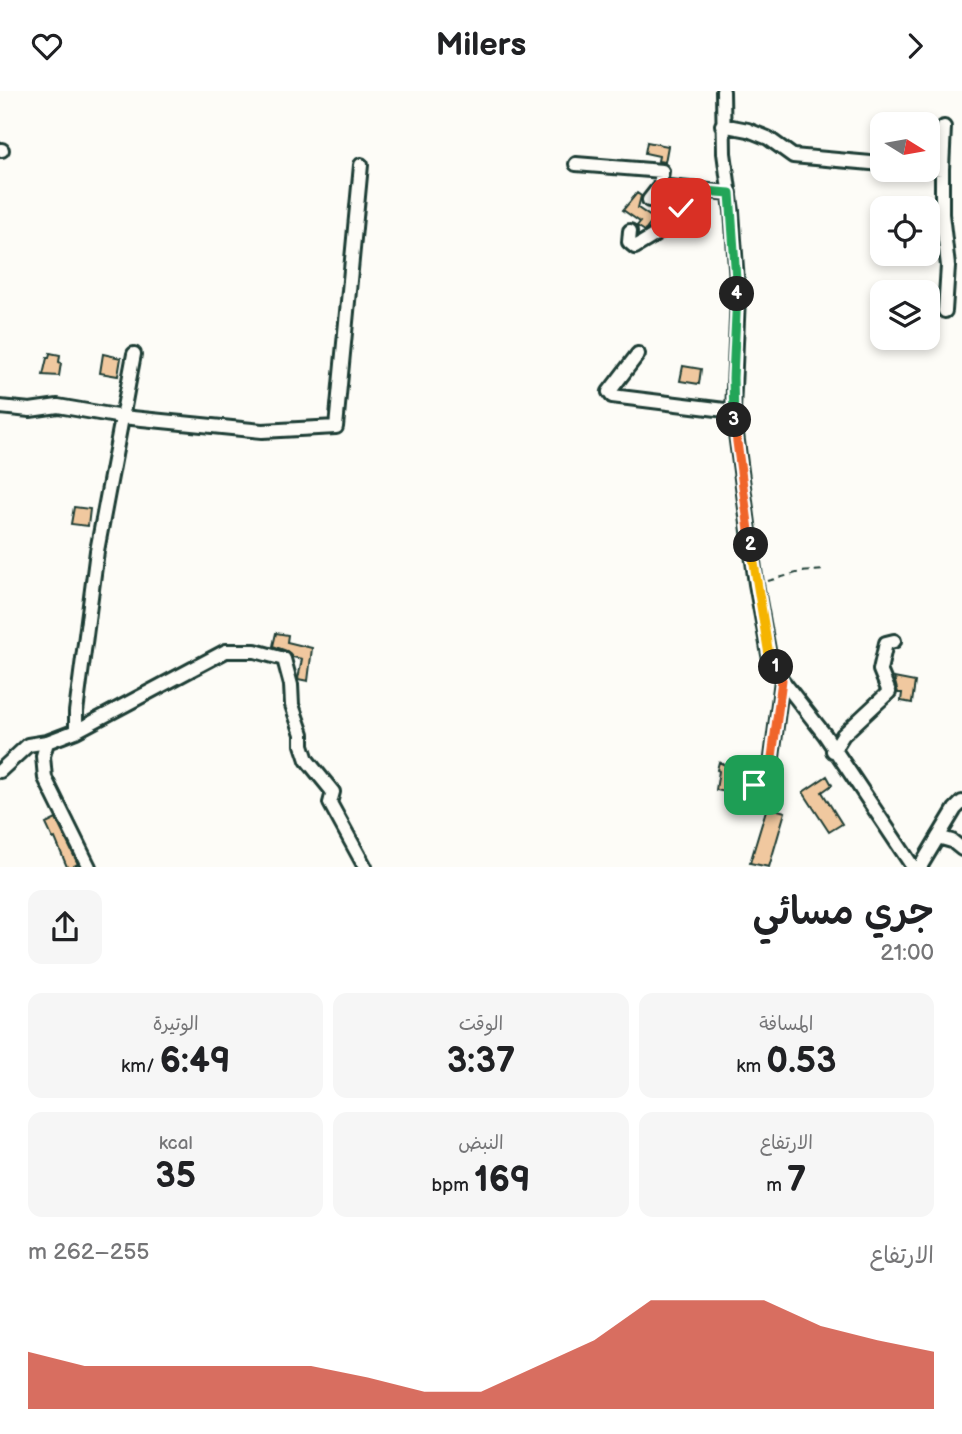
<!DOCTYPE html>
<html lang="ar">
<meta charset="utf-8">
<style>
body{margin:0;font-family:"Balsamiq Sans","Playpen Sans Arabic",sans-serif;background:#f6f6f6;color:#202124;direction:rtl;height:100vh;display:flex;flex-direction:column;font-size:26px;white-space:nowrap}
*{box-sizing:border-box;margin:0}
p{font-size:23px;color:#757577}
.icon{flex:none;width:38px;height:38px;fill:none;stroke:currentColor;stroke-width:2;stroke-linecap:round;stroke-linejoin:round}
.map{position:relative;height:776px;overflow:hidden;direction:ltr}
.drawer{display:flex;flex-direction:column;background:#fff;flex:1}
.drawer>*{flex:none}
.needle{width:46px;rotate:101deg}
.tools{position:absolute;left:870px;top:21px;display:grid;gap:14px}
.tools a{display:grid;place-items:center;width:70px;height:70px;border-radius:14px;background:#fff;box-shadow:0 4px 10px #0003;font-size:35px}
.pin{position:absolute;display:grid;place-items:center;width:60px;height:60px;color:#fff;margin:-30px;border-radius:14px;box-shadow:0 4px 10px #0006}
.km{position:absolute;width:35px;height:35px;margin:-18px;border-radius:50%;background:#222;color:#fff;font-size:19px;line-height:35px;text-align:center}
.round{display:grid;place-items:center;flex:none;width:74px;height:74px;border-radius:14px;background:#f6f6f6}
.summary{display:flex;align-items:center;justify-content:space-between;height:119px;padding:0 28px}
h1{font-size:38px;font-weight:600;line-height:52px}
.figures{display:grid;grid-template-columns:repeat(3,1fr);gap:10px;height:119px;padding:7px 28px}
.figures div{display:grid;align-content:center;border-radius:14px;background:#f6f6f6;text-align:center}
.figures b{font-size:35px;font-weight:600}
.figures small{font-size:19px;font-weight:400}
.figures p{font-size:19px}
.chart{height:196px;padding:14px 28px}
.chart p{display:flex;justify-content:space-between}
.chart svg{width:100%;height:126px;margin-top:7px;fill:#c8321e;opacity:.7}
header{display:flex;justify-content:space-between;align-items:center;height:91px;padding:0 28px;background:#fff;font-size:32px;font-weight:600}
.map>svg:first-child{display:block}
</style>
<header><svg class="icon" aria-label="forward" viewBox="0 0 24 24"><path d="M9 5l7 7-7 7"/></svg>Milers<svg class="icon" aria-label="heart" viewBox="0 0 24 24"><path d="M12 20l-8-8c-3-5 5-10 8-4 3-6 11-1 8 4z"/></svg></header>
<div class="map">
<svg width="962" height="776" viewBox="0 0 962 776">
<rect width="100%" height="100%" fill="#fdfcf7"/>
<filter id="ink" filterUnits="userSpaceOnUse"><feTurbulence type="fractalNoise" baseFrequency=".0143" numOctaves="2"/><feDisplacementMap in="SourceGraphic" scale="14" xChannelSelector="R" yChannelSelector="G"/><feConvolveMatrix kernelMatrix="1 2 1 2 8 2 1 2 1" color-interpolation-filters="sRGB"/></filter>
<g filter="url(#ink)">
<path fill="#f0c89f" stroke="#1f3d34" stroke-width="2" d="M 647,51 L 668,55 L 665,71 L 658,70 L 659,65 L 645,62 Z
M 637,102 L 641,105 L 638,117 L 654,128 L 645,140 L 637,135 L 640,131 L 623,119 Z
M 50,262 L 60,264 L 59,271 L 61,272 L 59,285 L 43,284 L 47,267 L 49,267 Z
M 103,263 L 121,267 L 118,285 L 100,282 Z
M 683,275 L 701,278 L 699,293 L 680,290 Z
M 74,416 L 90,418 L 88,435 L 71,433 Z
M 276,542 L 288,544 L 287,551 L 312,557 L 308,590 L 298,588 L 302,568 L 293,566 L 287,560 L 273,555 Z
M 894,587 L 915,591 L 912,612 L 901,610 L 902,602 L 898,602 Z
M 719,671 L 731,677 L 726,689 L 728,690 L 727,701 L 716,699 L 719,680 L 717,679 Z
M 827,685 L 832,694 L 822,701 L 842,733 L 829,741 L 803,701 Z
M 767,716 L 785,721 L 769,776 L 750,772 Z
M 56,728 L 78,773 L 72,776 L 67,776 L 55,747 L 53,748 L 46,733 Z"/>
<g fill="none" stroke-linecap="round" stroke-linejoin="round">
<defs>
<path id="minor" d="M 723,0 L 724,62 L 732,120 L 738,206 L 733,320 L 756,493 L 769,564 L 782,589 L 825,644 L 913,776
M 722,34 L 748,39 L 768,47 L 793,65 L 882,73
M 0,59 L 2,59
M 576,73 L 662,80 L 660,95 L 730,102
M 928,77 L 942,78 L 944,36
M 942,78 L 942,123 L 948,175 L 945,220
M 649,109 L 660,95
M 630,140 L 629,151 L 635,156 C 665,138 676,134 686,98
M 638,263 L 609,301 L 612,305 L 733,320
M 0,316 L 30,319 L 58,315 L 122,326 L 262,340 L 336,336 L 361,74
M 76,640 L 226,560 L 255,560 L 284,568 L 291,594 L 292,614 L 302,643 L 302,654 L 307,669 L 333,701 L 330,712 L 365,776
M 833,660 L 843,644 L 889,601 L 880,579 L 886,552 L 894,550
M 0,680 L 28,654 L 47,651
M 754,694 L 771,674 L 782,589
M 938,746 L 952,750 L 962,758
M 89,776 L 45,687 L 43,665 L 47,651 L 76,640 L 76,621 L 97,460 L 134,263
M 920,776 L 955,718 L 962,711"/>
</defs>
<use href="#minor" stroke="#1f3d34" stroke-width="18"/>
<path stroke="#1f3d34" stroke-width="2" stroke-dasharray="7 5" stroke-linecap="butt" d="M 768,490 L 800,481 L 825,479"/>
<use href="#minor" stroke="#fdfcf7" stroke-width="12"/>
</g>
</g>
<g fill="none" stroke-linecap="round" stroke-linejoin="round" filter="url(#ink)">
<defs>
<path id="split-1" d="M 754,694 L 771,674 L 782,589 L 776,576"/>
<path id="split-2" d="M 751,454 L 769,564 L 776,576"/>
<path id="split-3" d="M 734,329 L 751,454"/>
<path id="split-4" d="M 734,329 L 733,287 L 737,203"/>
<path id="split-5" d="M 705,100 L 730,102 L 737,203"/>
<path id="split-6" d="M 681,117 L 686,98 L 705,100"/>
</defs>
<use href="#split-1" stroke="#fff" stroke-width="14"/>
<use href="#split-2" stroke="#fff" stroke-width="14"/>
<use href="#split-3" stroke="#fff" stroke-width="14"/>
<use href="#split-4" stroke="#fff" stroke-width="14"/>
<use href="#split-5" stroke="#fff" stroke-width="14"/>
<use href="#split-6" stroke="#fff" stroke-width="14"/>
<use href="#split-1" stroke="#f0652b" stroke-width="9"/>
<use href="#split-2" stroke="#f5b400" stroke-width="9"/>
<use href="#split-3" stroke="#f0652b" stroke-width="9"/>
<use href="#split-4" stroke="#22a559" stroke-width="9"/>
<use href="#split-5" stroke="#22a559" stroke-width="9"/>
<use href="#split-6" stroke="#f5b400" stroke-width="9"/>
</g>
</svg>
<div class="tools">
<a><svg class="needle" viewBox="-14 -14 28 28"><path d="M0-13l5 13h-10z" fill="#e53935"/><path d="M0 13l5-13h-10z" fill="#757577"/></svg></a>
<a><svg class="icon" aria-label="locate" viewBox="0 0 24 24"><circle cx="12" cy="12" r="6"/><path d="M12 2v4M12 18v4M2 12h4M18 12h4"/></svg></a>
<a><svg class="icon" aria-label="layers" viewBox="0 0 24 24"><path d="M12 4l9 5-9 5-9-5zM3 14l9 5 9-5"/></svg></a>
</div>
<div class="pin" style="left:754px;top:694px;background:#1e9e55"><svg class="icon" aria-label="arrive" viewBox="0 0 24 24"><path d="M6 21V4h12l-3 4 3 4H6"/></svg></div>
<div class="pin" style="left:681px;top:117px;background:#d93025"><svg class="icon" aria-label="check" viewBox="0 0 24 24"><path d="M5 12l5 5 9-10"/></svg></div>
<b class="km" style="left:776px;top:576px">1</b>
<b class="km" style="left:751px;top:454px">2</b>
<b class="km" style="left:734px;top:329px">3</b>
<b class="km" style="left:737px;top:203px">4</b>
</div>
<section class="drawer">
<div class="summary"><div><h1>جري مسائي</h1><p>21:00</p></div><a class="round"><svg class="icon" aria-label="share" viewBox="0 0 24 24"><path d="M12 15V3M7 8l5-5 5 5M5 13v7h14v-7"/></svg></a></div>
<div class="figures">
<div><p>المسافة</p><b>0.53<small> km</small></b></div>
<div><p>الوقت</p><b>3:37</b></div>
<div><p>الوتيرة</p><b>6:49<small> /km</small></b></div>
</div>
<div class="figures">
<div><p>الارتفاع</p><b>7<small> m</small></b></div>
<div><p>النبض</p><b>169<small> bpm</small></b></div>
<div><p>kcal</p><b>35</b></div>
</div>
<div class="chart"><p><span>الارتفاع</span>255–262 m</p>
<svg viewBox="0 0 160 44" preserveAspectRatio="none"><path d="M0 44V24L10 29L20 29L30 29L40 29L50 29L60 33L70 38L80 38L90 29L100 20L110 6L120 6L130 6L140 15L150 20L160 24V44z"/></svg>
</div>
</section>
